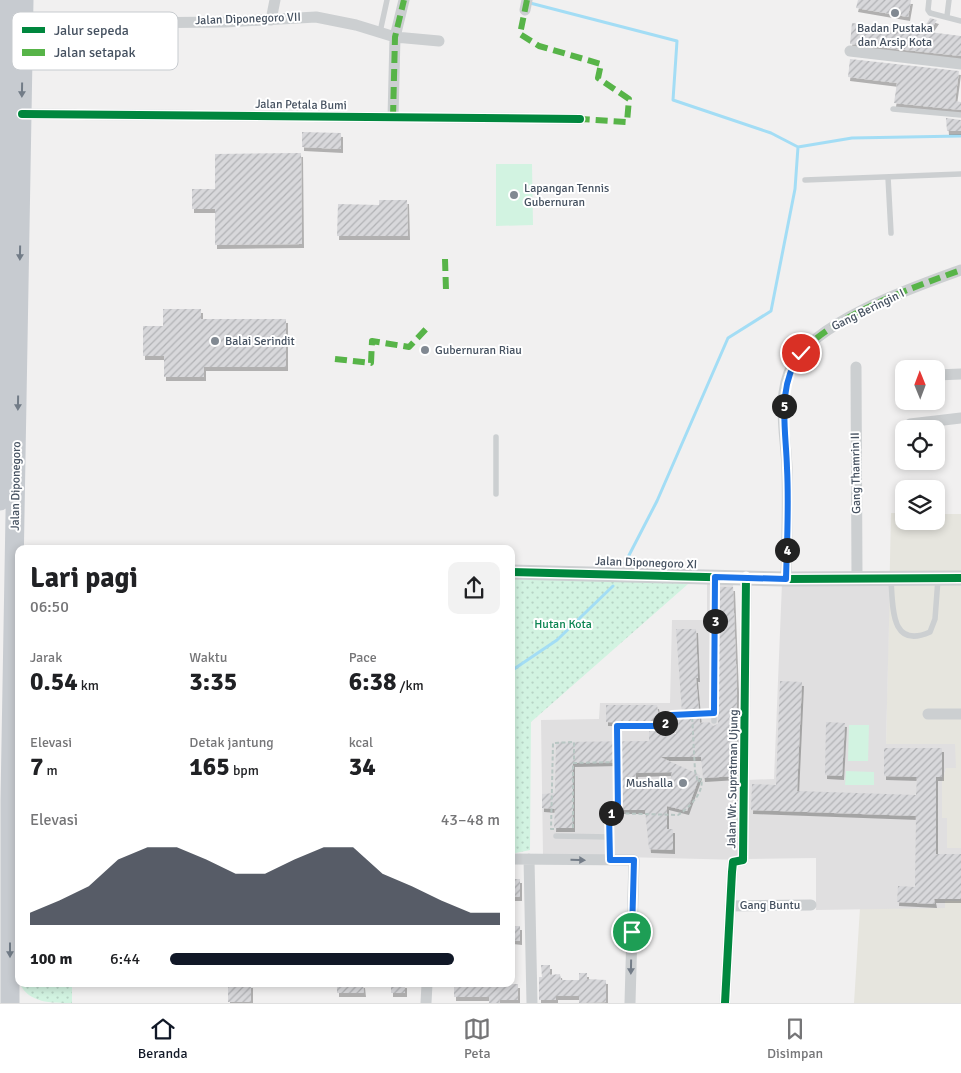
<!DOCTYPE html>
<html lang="id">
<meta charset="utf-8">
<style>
body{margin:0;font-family:Signika,sans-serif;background:#f2f2f2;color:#202124;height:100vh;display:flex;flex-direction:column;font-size:19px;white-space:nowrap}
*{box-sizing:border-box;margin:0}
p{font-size:16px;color:#757577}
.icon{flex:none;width:28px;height:28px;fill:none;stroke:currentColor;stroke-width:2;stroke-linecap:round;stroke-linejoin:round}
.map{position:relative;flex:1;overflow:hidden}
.details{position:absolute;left:15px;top:545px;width:500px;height:442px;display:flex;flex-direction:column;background:#fff;border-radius:10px;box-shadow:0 2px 8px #0003}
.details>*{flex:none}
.needle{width:32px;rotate:359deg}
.tools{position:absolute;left:895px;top:360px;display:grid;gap:10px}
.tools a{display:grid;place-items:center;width:50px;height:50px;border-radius:10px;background:#fff;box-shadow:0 2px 8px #0003;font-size:25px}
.pin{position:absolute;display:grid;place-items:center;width:42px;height:42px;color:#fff;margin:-21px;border:2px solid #fff;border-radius:50%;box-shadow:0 1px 5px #0007}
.km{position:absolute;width:25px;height:25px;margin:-12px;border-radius:50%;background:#222;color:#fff;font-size:14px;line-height:25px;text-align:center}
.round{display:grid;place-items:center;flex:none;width:52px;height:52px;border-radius:10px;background:#f2f2f2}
.summary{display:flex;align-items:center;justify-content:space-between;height:85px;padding:0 15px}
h1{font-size:28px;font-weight:700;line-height:38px}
.figures{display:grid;grid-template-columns:repeat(3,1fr);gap:8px;height:85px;padding:5px 15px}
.figures div{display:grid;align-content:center}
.figures b{font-size:25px;font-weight:700}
.figures small{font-size:14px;font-weight:400}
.figures p{font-size:14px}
.chart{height:140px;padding:10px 15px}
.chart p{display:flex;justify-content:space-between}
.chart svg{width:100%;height:90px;margin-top:5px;fill:#111827;opacity:.7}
ul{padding:0 15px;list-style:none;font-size:16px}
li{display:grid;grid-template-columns:80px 60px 1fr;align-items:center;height:38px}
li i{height:12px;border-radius:6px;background:#111827}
.tab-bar{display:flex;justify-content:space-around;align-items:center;height:70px;border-top:1px solid #e0e0e0;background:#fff;font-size:14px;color:#757577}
.tab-bar a{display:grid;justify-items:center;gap:2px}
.tab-bar .selected{color:#111827}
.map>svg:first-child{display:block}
</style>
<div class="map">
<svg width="961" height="1003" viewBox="0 0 961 1003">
<defs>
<pattern id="park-dots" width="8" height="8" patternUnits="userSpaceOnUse" patternTransform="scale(1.25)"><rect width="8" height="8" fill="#d2f3e1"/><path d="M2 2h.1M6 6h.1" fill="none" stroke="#b6d2c4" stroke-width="1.8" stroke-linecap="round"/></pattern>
<pattern id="building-hatch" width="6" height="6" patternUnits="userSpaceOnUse" patternTransform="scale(1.25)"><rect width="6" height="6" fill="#d8d8db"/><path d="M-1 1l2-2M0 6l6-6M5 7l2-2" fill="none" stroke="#b1b2b5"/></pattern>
<filter id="shadow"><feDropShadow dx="2" dy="4" stdDeviation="0" flood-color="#0004"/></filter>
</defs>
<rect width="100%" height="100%" fill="#f1f0f0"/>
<path fill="#e6e5de" d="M 891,513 L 904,513 L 904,521 L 936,521 L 936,514 L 961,514 L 961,848 L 947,848 L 947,819 L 942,818 L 942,782 L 946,768 L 886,745 Z
M 945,901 L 961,901 L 961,1003 L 854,1003 L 860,908 L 944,908 Z"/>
<path fill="#e0dfe0" d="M 733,583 L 743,860 L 543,855 L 541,720 L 599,719 L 600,703 L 670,703 L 672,620 L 707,620 L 707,584 Z
M 782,583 L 890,583 L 886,744 L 955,744 L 956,768 L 946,768 L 942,782 L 942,818 L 947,818 L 947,848 L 961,848 L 961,901 L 945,901 L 945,908 L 816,910 L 816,858 L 745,859 L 747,780 L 774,779 Z"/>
<path fill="url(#park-dots)" d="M 511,570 L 696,577 L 531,722 L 530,850 L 511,854 Z
M 20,984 L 72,984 L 72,1003 C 51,1003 29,1003 20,984 Z"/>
<path fill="#d2f3e1" d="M 496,164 L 532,164 L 533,225 L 496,226 Z
M 849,725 L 869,725 L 868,761 L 848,761 Z
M 846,771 L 874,772 L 874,785 L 845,785 Z"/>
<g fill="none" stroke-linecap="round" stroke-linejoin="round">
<path stroke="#a3ddf5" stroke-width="3" d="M 530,3 L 677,41 L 673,100 L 771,133 L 798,147 L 852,138 L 961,136
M 625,563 L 657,501 L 728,338 L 771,311 L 795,189 L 798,147
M 511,671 L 557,640 L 613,586"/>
</g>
<path fill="url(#building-hatch)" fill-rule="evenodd" filter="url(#shadow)" d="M 858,0 L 911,0 L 908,17 L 856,8 Z
M 930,18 L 937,20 L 929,32 L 961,36 L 961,56 L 850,44 L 852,23 L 922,31 Z
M 850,59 L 959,71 L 955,101 L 961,102 L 961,110 L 894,103 L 897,83 L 848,77 Z
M 946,118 L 961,120 L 961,131 L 947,131 Z
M 302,132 L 341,133 L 341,149 L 302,147 Z
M 301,153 L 302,244 L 215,245 L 215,209 L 192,209 L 192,189 L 215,189 L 215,154 Z
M 379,200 L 407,200 L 408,236 L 337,236 L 338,204 L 379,205 Z
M 163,309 L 201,309 L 201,319 L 286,319 L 286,367 L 204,367 L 204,377 L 164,377 L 164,356 L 143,356 L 143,326 L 163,326 Z
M 720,587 L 733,587 L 737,689 L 736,776 L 703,778 L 701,757 L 660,757 L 700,775 L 687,811 L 667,806 L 667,829 L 673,829 L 673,850 L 649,849 L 645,810 L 618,810 L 617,762 L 573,763 L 573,828 L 554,828 L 555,809 L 542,808 L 542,794 L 555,793 L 556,742 L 649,741 L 649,723 L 606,722 L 606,705 L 657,705 L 662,735 L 676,734 L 676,713 L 682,713 L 676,629 L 696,629 L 698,678 L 696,678 L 700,723 L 709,722 L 713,726 L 718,724 ZM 672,772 L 669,787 L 636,788 L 636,773 Z
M 780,681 L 802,682 L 797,791 L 916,795 L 917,777 L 884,776 L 884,748 L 942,748 L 942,777 L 936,777 L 936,854 L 961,854 L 961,899 L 934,899 L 935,904 L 897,902 L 898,886 L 915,887 L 916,816 L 751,810 L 752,784 L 776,785 Z
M 826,722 L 845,723 L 842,776 L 825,775 Z
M 511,879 L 520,879 L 520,897 L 511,897 Z
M 511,926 L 520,926 L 520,941 L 511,940 Z
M 541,965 L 550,965 L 550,975 L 560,974 L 561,980 L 579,980 L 579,973 L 587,973 L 587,979 L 606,980 L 606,1002 L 579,1003 L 579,996 L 556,996 L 556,1000 L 539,1000 L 539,977 L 542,977 Z
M 228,984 L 251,984 L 251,1002 L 228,1002 Z
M 337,984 L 363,984 L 364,993 L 337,993 Z
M 391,984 L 405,984 L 405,993 L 391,993 Z
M 454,984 L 518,984 L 518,1000 L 499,1000 L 500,1003 L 489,1003 L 489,997 L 454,997 Z"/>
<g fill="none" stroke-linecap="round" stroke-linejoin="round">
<path stroke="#b8c6c3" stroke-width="2" stroke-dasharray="4 2.5" stroke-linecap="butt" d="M 618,813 L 617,726 L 658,726 L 664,724 L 673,715 L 692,714
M 573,828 L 573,763 L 617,762
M 554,829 L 551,829 L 553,743 L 574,742 L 574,763
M 609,829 L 609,813 L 678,815 C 688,809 705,792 701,779 L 698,782 L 695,771 L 692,714 L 707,714"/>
<path stroke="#cccfd1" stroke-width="5.5" d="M 929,0 L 928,10 L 930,13 L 961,21
M 947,16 L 949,0
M 380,32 L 387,0
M 893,109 L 961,115
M 888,177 L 891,233
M 805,180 L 961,174
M 496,437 L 496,494
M 891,580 C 893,606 890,650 930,632 L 935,619 L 938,579
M 714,721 L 715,579
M 556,836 L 610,837 L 610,860"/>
<path stroke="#cccfd1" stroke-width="11" d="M 525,10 L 527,0
M 271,20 L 275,0
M 17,24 L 225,22 L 316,17 L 356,25 L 395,37 L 439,41
M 850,51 L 961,64
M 22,114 L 580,119
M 393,117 L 395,37 L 404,0
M 856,367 L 857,578
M 936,375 L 961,374
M 910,424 L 961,418
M 786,579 C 787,542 788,505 787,468 C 786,436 776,396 792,366 C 815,321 914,287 961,270
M 928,714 L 961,714
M 511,859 L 634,860 L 630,1003
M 529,859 L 532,1003
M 730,906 L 811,905
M 426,1003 L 427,984
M 725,1003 L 732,872 L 733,862 L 743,860 L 746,577"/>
<path stroke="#cccfd1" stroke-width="15" d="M 511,572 L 786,579 L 961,578"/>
<path stroke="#c7cbd0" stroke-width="19" d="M 0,501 L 6,0
M 10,1003 L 10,800 L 24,0"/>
<path stroke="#57b448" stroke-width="6" stroke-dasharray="12 6" stroke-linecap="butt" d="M 527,0 L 520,34 L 539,46 L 601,64 L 598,78 L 629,99 L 627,122 L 580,119
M 393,117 L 395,37 L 404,0
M 445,259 L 446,290
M 335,359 L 371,363 L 372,341 L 409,347 L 427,328
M 786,579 C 787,542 788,505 787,468 C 786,436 776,396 792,366 C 815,321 914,287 961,270"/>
<defs>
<path id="cycleway" d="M 22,114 L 580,119
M 511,572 L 786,579 L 961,578
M 725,1003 L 732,872 L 733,862 L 743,860 L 746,577"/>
</defs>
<use href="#cycleway" stroke="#fff" stroke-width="11"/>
<use href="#cycleway" stroke="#00873e" stroke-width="8"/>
</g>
<defs><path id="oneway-solid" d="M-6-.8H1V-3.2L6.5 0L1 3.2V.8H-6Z" transform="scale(1.25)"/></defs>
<g fill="#727c87">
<use href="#oneway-solid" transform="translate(22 90) rotate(91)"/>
<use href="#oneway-solid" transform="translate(20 253) rotate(91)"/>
<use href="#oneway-solid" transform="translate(18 403) rotate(91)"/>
<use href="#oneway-solid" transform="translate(10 950) rotate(90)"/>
</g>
<g fill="#747d88">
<use href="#oneway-solid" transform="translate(578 860) rotate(1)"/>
<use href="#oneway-solid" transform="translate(631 967) rotate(91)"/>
</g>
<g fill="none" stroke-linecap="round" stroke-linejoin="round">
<defs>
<path id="route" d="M 632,932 L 634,860 L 610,860 L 609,813 L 618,813 L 617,726 L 658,726 L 664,724 L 672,715 L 714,713 L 715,577 L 786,579 C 787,542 789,505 787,468 C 786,428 776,387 801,353"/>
</defs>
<use href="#route" stroke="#fff" stroke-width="10"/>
<use href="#route" stroke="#1a73e8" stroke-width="6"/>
</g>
<g fill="#818992" stroke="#fff" stroke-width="2">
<circle cx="895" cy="13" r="5"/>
<circle cx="514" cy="195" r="5"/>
<circle cx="215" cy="341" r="5"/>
<circle cx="425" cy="350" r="5"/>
<circle cx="683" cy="783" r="5"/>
</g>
<g text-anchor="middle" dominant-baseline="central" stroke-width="4" stroke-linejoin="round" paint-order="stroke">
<g font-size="12" fill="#455160" stroke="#fff">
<text transform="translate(248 19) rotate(-2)">Jalan Diponegoro VII</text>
<text transform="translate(301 105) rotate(1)">Jalan Petala Bumi</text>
<text transform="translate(868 310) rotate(-26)">Gang Beringin I</text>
<text transform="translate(856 473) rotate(-91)">Gang Thamrin II</text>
<text transform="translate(16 486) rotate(-89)">Jalan Diponegoro</text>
<text transform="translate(646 563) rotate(2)">Jalan Diponegoro XI</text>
<text transform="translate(733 779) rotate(-89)">Jalan Wr. Supratman Ujung</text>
<text x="770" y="905">Gang Buntu</text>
</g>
<g font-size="12" fill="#455160" stroke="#fff" text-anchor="start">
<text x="895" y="28" text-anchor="middle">Badan Pustaka<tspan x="895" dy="14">dan Arsip Kota</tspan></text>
<text x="524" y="188">Lapangan Tennis<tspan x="524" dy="14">Gubernuran</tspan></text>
<text x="225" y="341">Balai Serindit</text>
<text x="435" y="350">Gubernuran Riau</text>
<text x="673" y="783" text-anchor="end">Mushalla</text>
</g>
<g font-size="12" fill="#0c8552" stroke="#fff">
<text x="563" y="624">Hutan Kota</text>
</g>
</g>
<rect x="12" y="12" width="166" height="58" rx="8" fill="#fff" stroke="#c7cbcf" stroke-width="1"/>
<rect x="22" y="27" width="23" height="6" fill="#00873e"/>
<rect x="22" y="49" width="23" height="7" fill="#57b448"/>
<g font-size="14" fill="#455160">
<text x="54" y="35">Jalur sepeda</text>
<text x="54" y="57">Jalan setapak</text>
</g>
</svg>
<div class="tools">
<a><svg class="needle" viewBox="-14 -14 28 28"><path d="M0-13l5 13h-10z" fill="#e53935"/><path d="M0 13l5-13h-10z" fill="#757577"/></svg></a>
<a><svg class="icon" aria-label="locate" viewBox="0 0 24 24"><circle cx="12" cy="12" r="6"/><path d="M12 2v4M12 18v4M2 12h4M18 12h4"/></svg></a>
<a><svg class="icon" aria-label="layers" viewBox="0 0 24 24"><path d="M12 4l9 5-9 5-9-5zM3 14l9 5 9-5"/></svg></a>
</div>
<div class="pin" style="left:632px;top:932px;background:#1e9e55"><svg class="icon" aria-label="arrive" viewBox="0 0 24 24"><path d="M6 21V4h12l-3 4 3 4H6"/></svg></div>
<div class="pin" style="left:801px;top:353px;background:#d93025"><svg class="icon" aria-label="check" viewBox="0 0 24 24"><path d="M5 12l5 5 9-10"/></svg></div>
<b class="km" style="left:611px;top:813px">1</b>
<b class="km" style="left:665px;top:723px">2</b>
<b class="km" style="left:715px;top:621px">3</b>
<b class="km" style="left:787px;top:550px">4</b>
<b class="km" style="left:784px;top:406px">5</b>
<section class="details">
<div class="summary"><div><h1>Lari pagi</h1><p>06:50</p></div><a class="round"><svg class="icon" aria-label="share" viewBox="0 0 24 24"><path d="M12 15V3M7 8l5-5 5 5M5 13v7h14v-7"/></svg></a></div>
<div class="figures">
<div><p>Jarak</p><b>0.54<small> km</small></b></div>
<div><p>Waktu</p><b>3:35</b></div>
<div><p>Pace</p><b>6:38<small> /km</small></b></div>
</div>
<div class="figures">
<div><p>Elevasi</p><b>7<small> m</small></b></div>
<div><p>Detak jantung</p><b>165<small> bpm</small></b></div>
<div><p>kcal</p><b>34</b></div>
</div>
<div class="chart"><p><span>Elevasi</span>43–48 m</p>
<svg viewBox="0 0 160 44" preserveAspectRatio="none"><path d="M0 44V38L10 32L20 25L30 12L40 6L50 6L60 12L70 19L80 19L90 12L100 6L110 6L120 19L130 25L140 32L150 38L160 38V44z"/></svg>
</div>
<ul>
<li><b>100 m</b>6:44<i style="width:86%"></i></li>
</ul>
</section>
</div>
<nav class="tab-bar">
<a class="selected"><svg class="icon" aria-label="home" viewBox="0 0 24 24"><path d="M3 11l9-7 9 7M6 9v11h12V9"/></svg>Beranda</a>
<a><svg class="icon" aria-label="map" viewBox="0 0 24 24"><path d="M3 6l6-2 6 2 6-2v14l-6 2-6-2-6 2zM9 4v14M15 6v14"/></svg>Peta</a>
<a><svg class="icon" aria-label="saved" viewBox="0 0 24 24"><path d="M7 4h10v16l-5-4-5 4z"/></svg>Disimpan</a>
</nav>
